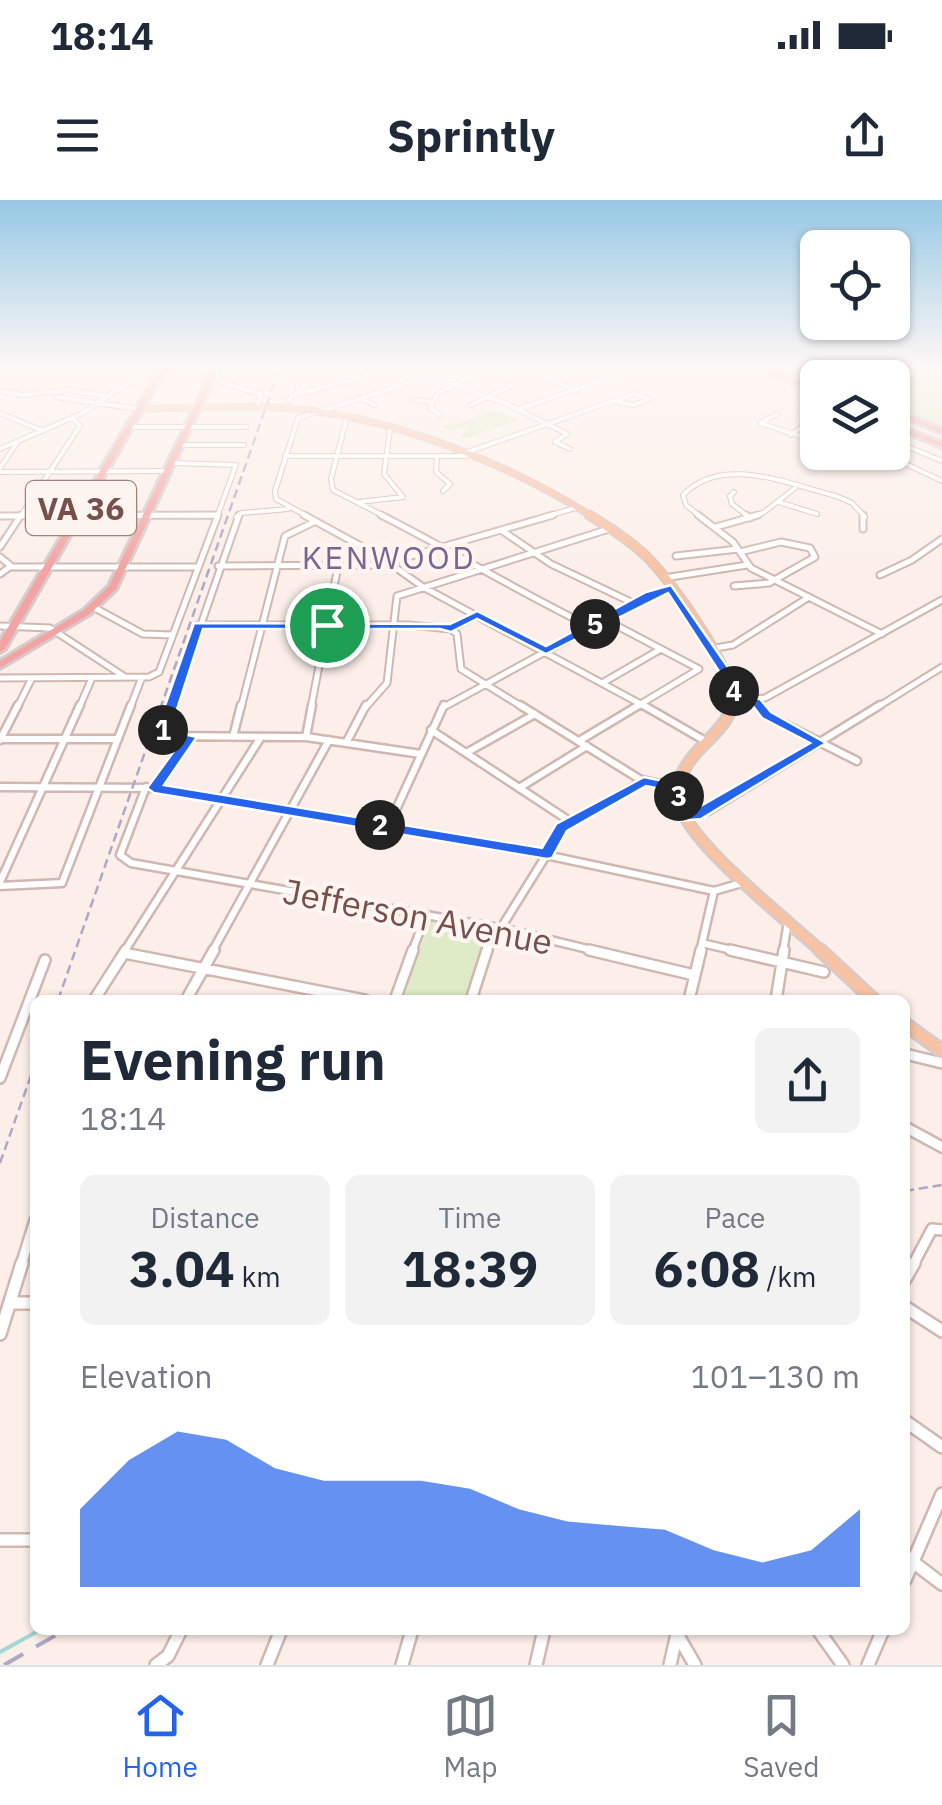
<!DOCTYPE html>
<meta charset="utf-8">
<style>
body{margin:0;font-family:"IBM Plex Sans",sans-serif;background:#f2f2f3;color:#1f2937;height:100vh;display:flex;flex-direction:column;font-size:38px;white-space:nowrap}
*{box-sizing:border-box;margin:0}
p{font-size:32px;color:#747a83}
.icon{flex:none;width:55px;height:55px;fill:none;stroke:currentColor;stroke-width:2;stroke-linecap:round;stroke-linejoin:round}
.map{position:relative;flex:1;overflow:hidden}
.side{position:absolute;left:30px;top:795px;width:880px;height:640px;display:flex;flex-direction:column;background:#fff;border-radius:15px;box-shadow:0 2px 8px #0004}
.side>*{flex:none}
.controls{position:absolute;left:800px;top:30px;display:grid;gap:20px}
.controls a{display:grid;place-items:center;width:110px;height:110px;border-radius:15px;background:#fff;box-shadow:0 2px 8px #0004;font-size:50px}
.pin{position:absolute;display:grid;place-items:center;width:85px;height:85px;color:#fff;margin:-42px;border:5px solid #fff;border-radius:50%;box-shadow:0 2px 10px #0007}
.km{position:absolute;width:50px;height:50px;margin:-25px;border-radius:50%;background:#222;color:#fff;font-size:28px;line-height:50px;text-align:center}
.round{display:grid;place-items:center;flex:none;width:105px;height:105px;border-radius:15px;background:#f2f2f3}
.head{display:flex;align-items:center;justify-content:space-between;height:170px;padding:0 50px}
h1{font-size:55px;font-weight:700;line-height:75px}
.stats{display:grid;grid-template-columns:repeat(3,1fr);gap:15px;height:170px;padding:10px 50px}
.stats div{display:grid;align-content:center;border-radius:15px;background:#f2f2f3;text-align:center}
.stats b{font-size:50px;font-weight:700}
.stats small{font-size:28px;font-weight:400}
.stats p{font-size:28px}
.chart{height:280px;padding:20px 50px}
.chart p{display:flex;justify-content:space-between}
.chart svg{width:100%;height:180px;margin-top:10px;fill:#2563eb;opacity:.7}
.status{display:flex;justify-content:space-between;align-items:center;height:70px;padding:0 50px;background:#fff;direction:ltr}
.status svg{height:28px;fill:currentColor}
header{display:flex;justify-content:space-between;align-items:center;height:130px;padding:0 50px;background:#fff;font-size:45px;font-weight:700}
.tabs{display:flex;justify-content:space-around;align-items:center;height:140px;border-top:2px solid #e0e1e3;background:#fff;font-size:28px;color:#747a83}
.tabs a{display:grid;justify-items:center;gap:5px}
.tabs .on{color:#2563eb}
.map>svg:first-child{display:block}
</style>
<div class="status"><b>18:14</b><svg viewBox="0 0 49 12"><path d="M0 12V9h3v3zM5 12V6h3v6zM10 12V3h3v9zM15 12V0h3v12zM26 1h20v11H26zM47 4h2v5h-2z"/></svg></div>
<header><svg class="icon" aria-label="menu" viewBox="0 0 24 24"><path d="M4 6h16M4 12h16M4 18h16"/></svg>Sprintly<svg class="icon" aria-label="share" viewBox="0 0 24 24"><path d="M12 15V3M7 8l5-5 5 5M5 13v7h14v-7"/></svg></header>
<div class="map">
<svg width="942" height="1465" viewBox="0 0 942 1465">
<rect width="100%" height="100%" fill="#fcefe9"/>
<path fill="#dfeac7" d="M 793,167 L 942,167 L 942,228 L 893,206 L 892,178 L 818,177 Z
M 493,209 L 518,220 L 465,239 L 461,237 L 468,226 L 451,230 L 441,226 L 461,223 Z
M 431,720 L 492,731 L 474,769 L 468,800 L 400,800 Z"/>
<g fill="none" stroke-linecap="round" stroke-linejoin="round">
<path stroke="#a4d7d1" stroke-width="4" d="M 0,1452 L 40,1430"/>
<defs>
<path id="minor-far4" d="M 218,167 L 217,179 L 224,183
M 401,167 L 507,204 L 567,234 L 555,242 L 570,249
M 566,167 L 602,181
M 613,167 L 639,177
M 0,172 L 8,174 L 0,178
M 418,174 L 442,167
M 540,175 L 576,190
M 226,184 L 261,194 L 256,209
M 0,191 L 23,195 L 70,190 L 108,197
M 301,193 L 297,188 L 303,167
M 56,197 L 138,209
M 360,198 L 375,205
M 414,200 L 431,202
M 288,201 L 293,195 L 369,176 L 359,167
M 806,204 L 818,211
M 471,205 L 513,185
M 519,209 L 627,172
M 0,213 L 43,231
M 777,214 L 760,223 L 818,242
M 440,215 L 430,208 L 438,193 L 473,176
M 347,217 L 331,279 L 333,290 L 386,317
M 127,227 L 246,227
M 791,235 L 818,215
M 892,240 L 942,261
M 180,245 L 244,245
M 0,249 L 83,213 L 152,167
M 864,252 L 902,262 L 942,281
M 462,254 L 633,194 L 650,199 L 634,205 L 614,201
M 285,256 L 466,256
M 437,256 L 436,272 L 450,284 L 443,291
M 172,263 L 236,265 L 217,317
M 0,268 L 17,243
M 0,272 L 168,271
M 734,292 L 730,296 L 732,304 L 749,317
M 359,302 L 403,297 L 384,274 L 390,230
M 779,302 L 817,314
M 0,316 L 217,315
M 20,317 L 80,226 L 72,218
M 236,317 L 241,313 L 288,309
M 309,317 L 276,299 L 275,291 L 298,218 L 425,178
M 544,317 L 575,308
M 701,317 L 686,305 L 683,295 C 722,254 788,284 836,296 L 852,303 L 865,317
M 749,317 L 763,313 L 795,288"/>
<path id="minor-far3" d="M 304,315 L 381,357 L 423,387 L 648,508
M 381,315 C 452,351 519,392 591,427
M 698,315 L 733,342 L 751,368 L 882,434
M 746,315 L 750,318
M 0,316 L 217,315
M 716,327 L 758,315
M 863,329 L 863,315
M 501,330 L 551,364 L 633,403
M 0,347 L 21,315
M 676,356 L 738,349
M 0,357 L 11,366 L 0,374
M 218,366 L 380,365 L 553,315
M 11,367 L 198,367
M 880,375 L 912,360 L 942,339
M 664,378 L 747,365
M 734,386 L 769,383 L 815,357 L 810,348 L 781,342 L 740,352
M 93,407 L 143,434 L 173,435
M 604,419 L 699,469
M 198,425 L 409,425 L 451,429 L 477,415
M 0,426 L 50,428 L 125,477
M 451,429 L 457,434 L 461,469 L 524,508
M 710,449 L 733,445 L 809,397
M 0,478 L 149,477 L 159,472 L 218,315
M 604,482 L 661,449
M 735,501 L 765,498 L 942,400
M 755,502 L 760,508
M 17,508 L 32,478
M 79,508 L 92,478
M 130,508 L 142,477
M 172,508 L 239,315
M 241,508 L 285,336 L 314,322
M 311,508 L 338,366
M 365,508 L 387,483 L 397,396 L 612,328
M 442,508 L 650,395 L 671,389
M 634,508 L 699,469
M 876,508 L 942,467"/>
<path id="minor-far2" d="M 172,505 L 162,536 L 306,537 L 421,554
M 520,505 L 641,580 L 678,588
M 643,505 L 707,542
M 758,505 L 766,515 L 857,561
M 431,530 L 571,622
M 233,537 L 241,505
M 306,537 L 312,505
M 0,539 L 118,539
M 0,540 L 18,505
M 579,541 L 639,505
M 346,543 L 366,505
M 466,553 L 535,514
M 0,587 L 155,588 L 508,647 L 714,691 L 745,682
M 146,587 L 120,655 L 131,663 L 505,729 L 600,752
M 155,588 L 191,537
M 519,588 L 587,546
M 685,617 L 708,611 L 880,505
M 388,627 L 444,505
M 0,682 L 80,505
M 0,686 L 62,683 L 131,505
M 702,743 L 740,752
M 124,752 L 261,537
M 212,752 L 329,540
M 412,752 L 426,715
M 486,752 L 547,654 L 556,632 L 644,581
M 700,752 L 714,691
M 783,752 L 788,721"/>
<path id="minor-far1" d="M 589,750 L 694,775
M 730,750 L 824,772
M 124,753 L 365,800
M 94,800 L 126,750
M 186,800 L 214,750
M 395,800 L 413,750
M 471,800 L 487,750
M 689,800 L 701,750
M 776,800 L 784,750
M 905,854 L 942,863
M 0,878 L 45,760
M 905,927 L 942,947
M 21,1065 L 35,1020
M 913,1065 L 932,1029 L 942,1030"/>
<path id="minor" d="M 905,1079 L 914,1063
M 10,1103 L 35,1103
M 905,1107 L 942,1131
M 0,1134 L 22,1063
M 905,1221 L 942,1247
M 0,1340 L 35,1340
M 905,1356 L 942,1384
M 905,1380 L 942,1294
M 818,1430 L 843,1465
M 677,1434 L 695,1465
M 156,1465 L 168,1456 L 181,1430
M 267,1465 L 281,1430
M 402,1465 L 412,1430
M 536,1465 L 544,1430
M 670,1465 L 677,1434
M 868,1465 L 883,1430"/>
<path id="major-far3" d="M 138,209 C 196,208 256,203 314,211 C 409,224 512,266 593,317"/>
<path id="major-far2" d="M 589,315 C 609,327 628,339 646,356 C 669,378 742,477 732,508"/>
<path id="major-far1" d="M 733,505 C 723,534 695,546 683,572 C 676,586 678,603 685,617 C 707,657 786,719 822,752"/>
<path id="major" d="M 820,750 L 874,800
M 905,824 L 942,851"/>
<path id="highway" d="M 161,167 L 167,167 L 5,449 L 0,452 L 0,441 Z
M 207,167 L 213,167 L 208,191 L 116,389 L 90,414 L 0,468 L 0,461 L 84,410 L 109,386 L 202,191 Z
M 756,167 L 764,167 L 818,190 L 818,194 Z
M 786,167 L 794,167 L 820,178 L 816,180 Z
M 892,208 L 942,229 L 942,233 L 892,213 Z
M 892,222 L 942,243 L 942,247 L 892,227 Z"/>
</defs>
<use href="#minor-far4" stroke="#d0b7b1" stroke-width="6"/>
<use href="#minor-far3" stroke="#d0b7b1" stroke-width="9"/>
<use href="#minor-far2" stroke="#d0b7b1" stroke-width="11"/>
<use href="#minor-far1" stroke="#d0b7b1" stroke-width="14"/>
<use href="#minor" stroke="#d0b7b1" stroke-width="16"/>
<use href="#major-far3" stroke="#d6caca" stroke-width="8"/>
<use href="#major-far2" stroke="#d6caca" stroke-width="11"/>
<use href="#major-far1" stroke="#d6caca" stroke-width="14"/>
<use href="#major" stroke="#d6caca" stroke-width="16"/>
<use href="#highway" stroke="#d6caca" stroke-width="6"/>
<use href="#minor-far4" stroke="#fff" stroke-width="4"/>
<use href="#minor-far3" stroke="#fff" stroke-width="5"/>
<use href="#minor-far2" stroke="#fff" stroke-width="6"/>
<use href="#minor-far1" stroke="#fff" stroke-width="9"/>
<use href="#minor" stroke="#fff" stroke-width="11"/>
<use href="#major-far3" stroke="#f8c2a4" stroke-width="5"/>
<use href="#major-far2" stroke="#f8c2a4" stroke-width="8"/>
<use href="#major-far1" stroke="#f8c2a4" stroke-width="9"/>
<use href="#major" stroke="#f8c2a4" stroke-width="11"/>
<use href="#highway" fill="#f3a3a4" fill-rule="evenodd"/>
<path stroke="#afa7c6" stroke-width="2.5" stroke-dasharray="9 5" stroke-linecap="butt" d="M 58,800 L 280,167
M 0,963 L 35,864
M 905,991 L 942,985"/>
<path stroke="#afa7c6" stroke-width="4" stroke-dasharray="22 15" stroke-linecap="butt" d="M 4,1465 L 65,1430"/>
</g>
<linearGradient id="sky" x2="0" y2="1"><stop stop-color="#97c8e5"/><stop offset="0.45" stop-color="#fef8f5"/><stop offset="1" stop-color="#fef8f5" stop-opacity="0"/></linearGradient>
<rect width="942" height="372" fill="url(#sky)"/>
<path fill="#2563eb" stroke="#fff" stroke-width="2.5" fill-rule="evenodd" d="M 671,385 L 734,476 L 740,497 L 760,499 L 771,512 L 826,543 L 701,619 L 680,621 L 672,591 L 646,586 L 567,631 L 552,658 L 547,659 L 154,593 L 147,588 L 182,540 L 155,534 L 194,423 L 450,424 L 477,411 L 546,446 L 646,392 ZM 668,393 L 722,476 L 730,504 L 752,505 L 762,518 L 810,543 L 692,611 L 683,585 L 644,577 L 556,624 L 542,648 L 164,585 L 197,537 L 170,531 L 203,429 L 440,429 L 451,432 L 477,419 L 546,454 Z"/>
<g text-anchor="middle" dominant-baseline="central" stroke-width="9" stroke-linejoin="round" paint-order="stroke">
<rect fill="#fef4f0" stroke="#9f817e" stroke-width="2.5" x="26" y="281" width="110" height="54" rx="8"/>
<g font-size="32" font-weight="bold" fill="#76504d">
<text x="81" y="308">VA 36</text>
</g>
<g font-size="32" letter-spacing="2.5" fill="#776592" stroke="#fef4f0">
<text x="389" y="357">KENWOOD</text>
</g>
<g font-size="35" fill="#76504d" stroke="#fef4f0">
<text transform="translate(418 716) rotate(11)">Jefferson Avenue</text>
</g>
</g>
</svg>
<div class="controls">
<a><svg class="icon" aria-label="locate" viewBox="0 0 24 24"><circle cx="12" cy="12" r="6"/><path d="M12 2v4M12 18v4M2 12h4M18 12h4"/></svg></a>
<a><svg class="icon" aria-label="layers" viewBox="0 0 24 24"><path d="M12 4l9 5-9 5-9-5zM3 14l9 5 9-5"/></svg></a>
</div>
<div class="pin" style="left:327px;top:425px;background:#1e9e55"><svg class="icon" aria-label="arrive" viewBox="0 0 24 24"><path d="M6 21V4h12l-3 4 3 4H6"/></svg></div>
<b class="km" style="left:163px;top:530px">1</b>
<b class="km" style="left:380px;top:625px">2</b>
<b class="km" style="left:679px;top:596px">3</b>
<b class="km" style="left:734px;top:491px">4</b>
<b class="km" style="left:595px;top:424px">5</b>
<section class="side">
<div class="head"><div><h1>Evening run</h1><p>18:14</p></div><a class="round"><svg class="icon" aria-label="share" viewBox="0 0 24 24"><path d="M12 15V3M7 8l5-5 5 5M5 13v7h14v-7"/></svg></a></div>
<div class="stats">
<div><p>Distance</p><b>3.04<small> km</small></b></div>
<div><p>Time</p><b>18:39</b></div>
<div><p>Pace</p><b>6:08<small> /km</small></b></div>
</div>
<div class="chart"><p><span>Elevation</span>101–130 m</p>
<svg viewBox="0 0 160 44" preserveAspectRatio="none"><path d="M0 44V25L10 13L20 6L30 8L40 15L50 18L60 18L70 18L80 20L90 25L100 28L110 29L120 30L130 35L140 38L150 35L160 25V44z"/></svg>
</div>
</section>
</div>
<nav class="tabs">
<a class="on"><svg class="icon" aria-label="home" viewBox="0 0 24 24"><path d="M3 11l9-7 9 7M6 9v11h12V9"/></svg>Home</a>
<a><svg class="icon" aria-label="map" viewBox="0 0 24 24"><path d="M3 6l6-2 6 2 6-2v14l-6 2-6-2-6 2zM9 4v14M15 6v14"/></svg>Map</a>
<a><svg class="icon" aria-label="saved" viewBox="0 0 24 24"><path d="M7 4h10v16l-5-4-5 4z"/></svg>Saved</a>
</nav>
